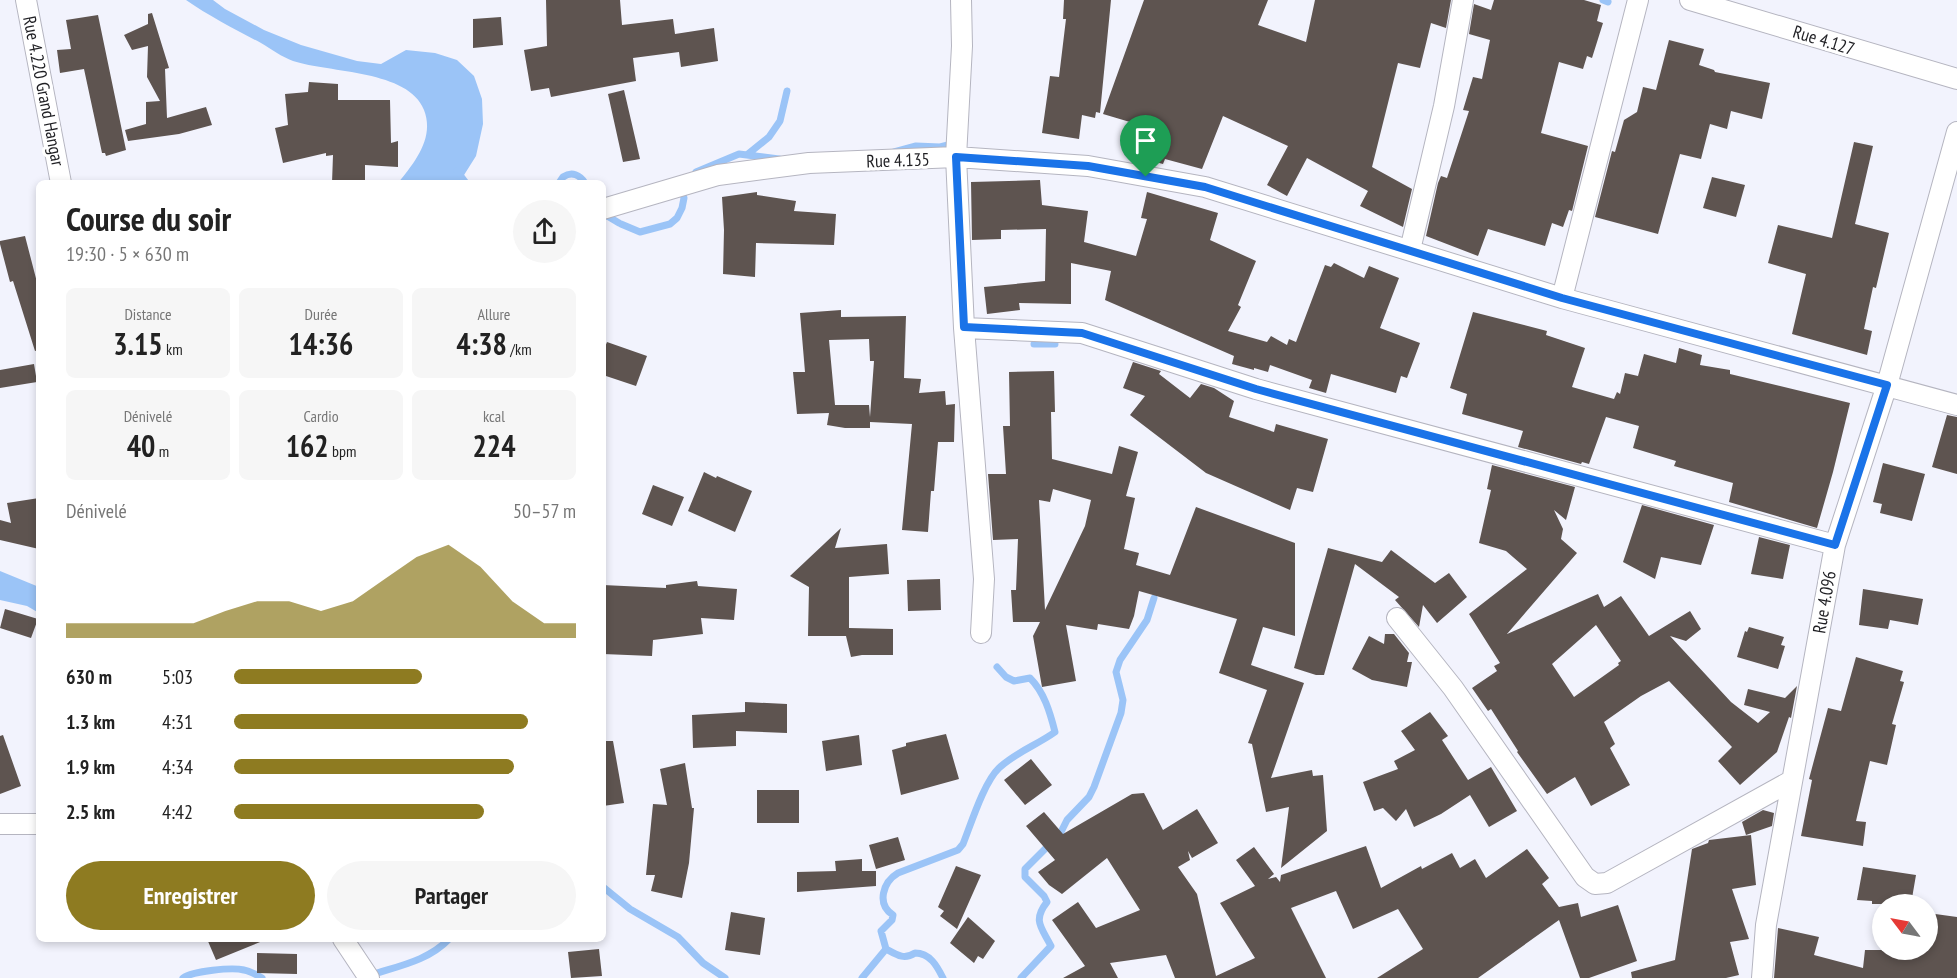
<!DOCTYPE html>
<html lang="fr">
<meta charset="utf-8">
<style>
body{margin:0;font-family:"PT Sans Narrow",sans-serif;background:#f6f6f6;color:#222;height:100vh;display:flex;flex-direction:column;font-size:22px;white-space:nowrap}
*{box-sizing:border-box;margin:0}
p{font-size:20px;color:#767676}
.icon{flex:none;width:33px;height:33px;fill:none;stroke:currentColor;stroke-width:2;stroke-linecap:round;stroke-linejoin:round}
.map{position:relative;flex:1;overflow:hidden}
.details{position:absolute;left:36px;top:180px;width:570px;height:762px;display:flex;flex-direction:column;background:#fff;border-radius:9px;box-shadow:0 3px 9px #0003}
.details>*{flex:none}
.needle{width:39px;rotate:302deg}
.fabs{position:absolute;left:1872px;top:894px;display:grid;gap:12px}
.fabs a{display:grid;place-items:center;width:66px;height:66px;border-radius:50%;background:#fff;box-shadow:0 3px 9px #0003;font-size:30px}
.pin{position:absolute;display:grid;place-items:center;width:51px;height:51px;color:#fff;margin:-62px -26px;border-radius:50% 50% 50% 0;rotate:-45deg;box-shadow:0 0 6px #0007}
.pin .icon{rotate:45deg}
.round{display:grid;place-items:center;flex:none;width:63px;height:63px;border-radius:32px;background:#f6f6f6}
.headline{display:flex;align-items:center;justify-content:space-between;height:102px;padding:0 30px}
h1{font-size:33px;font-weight:700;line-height:45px}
.stats{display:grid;grid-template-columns:repeat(3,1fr);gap:9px;height:102px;padding:6px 30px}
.stats div{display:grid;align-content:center;border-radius:9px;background:#f6f6f6;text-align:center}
.stats b{font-size:30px;font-weight:700}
.stats small{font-size:16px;font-weight:400}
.stats p{font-size:16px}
.chart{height:168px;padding:12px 30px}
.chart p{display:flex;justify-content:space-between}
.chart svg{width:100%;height:108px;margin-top:6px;fill:#8e7b21;opacity:.7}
.action{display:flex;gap:12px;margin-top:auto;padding:12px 30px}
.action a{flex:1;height:69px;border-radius:36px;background:#8e7b21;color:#fff;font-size:24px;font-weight:700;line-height:69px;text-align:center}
.action a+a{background:#f6f6f6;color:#222}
ul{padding:0 30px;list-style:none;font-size:20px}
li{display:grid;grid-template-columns:96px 72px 1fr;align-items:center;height:45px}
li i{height:15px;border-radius:8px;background:#8e7b21}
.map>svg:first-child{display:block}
</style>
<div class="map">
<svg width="1957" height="978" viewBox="0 0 1957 978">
<rect width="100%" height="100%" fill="#f2f3fd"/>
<path fill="#9bc4f7" d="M 186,0 L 213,0 L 225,9 L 264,30 L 301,45 L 357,61 L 381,64 L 406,50 L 435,53 L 457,60 L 474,76 L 482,99 L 483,124 L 476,156 L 459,183 L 398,183 C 414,163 435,138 424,110 C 409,70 330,73 293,61 C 282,57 271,49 261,43 C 236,30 209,16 186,0 Z
M 0,571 L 39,587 L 39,613 L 27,606 L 0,600 Z"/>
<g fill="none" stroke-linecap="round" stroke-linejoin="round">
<path stroke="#9bc4f7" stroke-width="7" d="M 1603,0 L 1608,2
M 894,152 L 916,146 L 940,147 L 948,145
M 748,154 L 769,137 L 780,121 L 787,91
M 457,171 L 466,183
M 696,172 L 739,154 L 779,159
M 559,183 L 563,177 C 572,171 580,175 585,183
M 604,214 L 619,223
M 621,224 L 640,232 L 670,224 L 677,218 L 682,208 L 684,198 L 681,188
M 1034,344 L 1055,344
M 603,887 L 630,909 L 678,937 L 703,963 L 725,978
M 886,949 C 897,955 904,960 915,953 C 930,953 937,966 943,978
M 371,975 C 398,966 428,961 449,939
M 183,978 C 193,971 232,967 244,970 C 250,971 257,975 262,978
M 862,978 L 886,949 L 881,931 L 892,920 L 893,915 C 876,904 883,882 898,873 L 958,850 L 963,844 C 971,824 984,782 999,768 C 1016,752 1037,745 1055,732 C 1050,712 1044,692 1030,678 L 1014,681 L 1006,677 L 997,667
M 1021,978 L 1051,946 C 1042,928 1032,921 1047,902 L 1044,896 L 1025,877 L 1025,869 L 1060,834 L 1067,820 L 1089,797 L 1094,787 L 1121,713 L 1123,700 L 1116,672 L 1120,660 L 1147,620 L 1154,598"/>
</g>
<path fill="#5e5450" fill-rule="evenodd" d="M 546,0 L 620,0 L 622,25 L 673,19 L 675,34 L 714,28 L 718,61 L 681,67 L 679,52 L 633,58 L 636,81 L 551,97 L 549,88 L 531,91 L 524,50 L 547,46 Z
M 1064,0 L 1111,0 L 1100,113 L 1096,112 L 1095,118 L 1082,115 L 1079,139 L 1042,133 L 1050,76 L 1059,77 L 1066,19 L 1063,19 Z
M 1144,0 L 1268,0 L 1258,25 L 1306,42 L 1315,0 L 1451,0 L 1446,28 L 1431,23 L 1420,68 L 1398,63 L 1372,167 L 1412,189 L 1403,227 L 1360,206 L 1368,191 L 1307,158 L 1287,196 L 1267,185 L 1288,146 L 1223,116 L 1202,169 L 1165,159 L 1163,164 L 1130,155 L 1140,125 L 1103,114 Z
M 1494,0 L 1584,0 L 1601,5 L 1597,21 L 1603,23 L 1592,58 L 1587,56 L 1583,69 L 1559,62 L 1541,133 L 1588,146 L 1572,211 L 1569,210 L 1563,227 L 1552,223 L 1545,246 L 1488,229 L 1478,256 L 1426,236 L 1438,183 L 1441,176 L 1447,178 L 1469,111 L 1463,110 L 1473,77 L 1482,79 L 1490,40 L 1469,34 L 1474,4 L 1491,10 Z
M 152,13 L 169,68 L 165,69 L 167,118 L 206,107 L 212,125 L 179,134 L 128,141 L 125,130 L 146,124 L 146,102 L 160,101 L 147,77 L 148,46 L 132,50 L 124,35 L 148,24 L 148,14 Z
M 98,15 L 126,150 L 106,156 L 105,153 L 102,153 L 84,69 L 60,73 L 57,50 L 71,49 L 66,20 Z
M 501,17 L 503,45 L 473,48 L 473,19 Z
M 1669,40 L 1704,49 L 1699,65 L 1714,70 L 1715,72 L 1770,83 L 1762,119 L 1731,111 L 1727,129 L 1710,124 L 1701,159 L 1680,154 L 1658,234 L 1595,217 L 1612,151 L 1615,152 L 1624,120 L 1637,112 L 1643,87 L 1656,90 Z
M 309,82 L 338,84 L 338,100 L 390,100 L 391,143 L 398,141 L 398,167 L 365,165 L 365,183 L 332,183 L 333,155 L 326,156 L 326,153 L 283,163 L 275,128 L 288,125 L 285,94 L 308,92 Z
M 624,90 L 640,159 L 623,162 L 608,94 Z
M 1854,142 L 1873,146 L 1855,224 L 1889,233 L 1876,288 L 1873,287 L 1864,329 L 1872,331 L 1867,355 L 1792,334 L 1806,274 L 1768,263 L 1778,225 L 1832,238 Z
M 1712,177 L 1745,185 L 1736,217 L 1703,208 Z
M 1040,180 L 1042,205 L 1088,211 L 1084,242 L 1136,256 L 1147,219 L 1141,218 L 1147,192 L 1218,213 L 1210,240 L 1256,261 L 1238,305 L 1241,307 L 1228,331 L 1267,342 L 1271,336 L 1287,345 L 1289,339 L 1296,342 L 1325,265 L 1331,267 L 1334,263 L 1364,278 L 1369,266 L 1399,278 L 1380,328 L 1420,343 L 1407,378 L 1401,376 L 1396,393 L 1331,374 L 1326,393 L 1309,388 L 1312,380 L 1270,365 L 1268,372 L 1254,368 L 1254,370 L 1232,364 L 1234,356 L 1105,300 L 1111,271 L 1071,263 L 1071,304 L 1019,303 L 1020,310 L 987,314 L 984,287 L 1045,281 L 1046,229 L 1001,230 L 1001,239 L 972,240 L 971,182 Z
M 757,192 L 757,195 L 796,201 L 794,211 L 836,214 L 834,245 L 756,243 L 755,277 L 723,274 L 724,230 L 722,197 Z
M 25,236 L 39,290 L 39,350 L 35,351 L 13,281 L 10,282 L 0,244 L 0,241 Z
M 841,310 L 841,317 L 906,316 L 904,378 L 921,379 L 919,393 L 945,391 L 946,405 L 955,404 L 954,442 L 938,442 L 934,491 L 931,491 L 928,532 L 902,530 L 912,424 L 870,422 L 870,428 L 845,428 L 827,425 L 829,413 L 797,414 L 793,372 L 805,372 L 800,313 ZM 869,339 L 870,361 L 874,361 L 870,417 L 869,405 L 835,405 L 829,340 Z
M 1473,312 L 1547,331 L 1546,335 L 1585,348 L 1572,387 L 1614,399 L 1617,392 L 1620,394 L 1625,373 L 1638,376 L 1644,354 L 1676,363 L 1679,348 L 1702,355 L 1700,365 L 1730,370 L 1730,374 L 1850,403 L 1833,472 L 1817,528 L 1729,502 L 1733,483 L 1674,466 L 1676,461 L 1633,448 L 1639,426 L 1606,417 L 1589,464 L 1582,462 L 1581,464 L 1518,447 L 1523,431 L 1462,414 L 1467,394 L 1450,388 Z
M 607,342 L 647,356 L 636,386 L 603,375 L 603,352 Z
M 1133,362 L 1161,371 L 1159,374 L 1190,398 L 1201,384 L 1214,388 L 1234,401 L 1229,417 L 1274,432 L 1276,424 L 1328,439 L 1313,492 L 1297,488 L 1290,510 L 1206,473 L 1130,415 L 1145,396 L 1123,388 Z
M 34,364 L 37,382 L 0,388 L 0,370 Z
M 1054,371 L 1055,412 L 1051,412 L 1052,459 L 1112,474 L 1119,446 L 1138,452 L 1126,496 L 1135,498 L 1124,549 L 1139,553 L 1136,565 L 1170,575 L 1196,507 L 1295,543 L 1295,636 L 1263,627 L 1251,665 L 1304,683 L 1271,778 L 1312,770 L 1313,776 L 1323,775 L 1327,831 L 1281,868 L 1289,807 L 1266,812 L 1252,744 L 1248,743 L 1267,690 L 1219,673 L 1237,619 L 1139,591 L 1134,616 L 1129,629 L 1098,624 L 1097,630 L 1066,625 L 1076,681 L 1042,687 L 1033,636 L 1040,622 L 1013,622 L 1011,590 L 1016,590 L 1018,539 L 993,540 L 988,474 L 1006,474 L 1003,426 L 1010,426 L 1009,372 ZM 1053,489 L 1091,500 L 1085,526 L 1045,610 L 1039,500 L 1050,502 Z
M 1947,415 L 1957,417 L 1957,474 L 1932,467 Z
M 1883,463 L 1925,474 L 1912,521 L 1880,513 L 1882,504 L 1873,502 Z
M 1492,465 L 1575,487 L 1566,520 L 1554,510 L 1563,529 L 1561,539 L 1577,553 L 1507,634 L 1598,594 L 1604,607 L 1621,596 L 1649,636 L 1690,611 L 1701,629 L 1686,641 L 1670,636 L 1731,702 L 1758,723 L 1770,712 L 1744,705 L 1748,689 L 1785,698 L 1797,686 L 1791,718 L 1789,717 L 1777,752 L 1740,785 L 1718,761 L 1732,747 L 1669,681 L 1641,696 L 1604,722 L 1615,744 L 1610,748 L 1630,785 L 1591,806 L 1575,777 L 1547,794 L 1517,752 L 1518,751 L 1491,709 L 1488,711 L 1472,688 L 1497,671 L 1494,666 L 1500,663 L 1469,614 L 1527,569 L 1506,551 L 1479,543 L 1491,490 L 1487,489 ZM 1596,625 L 1621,661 L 1618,663 L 1619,665 L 1574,697 L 1552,664 Z
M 704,472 L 716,478 L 717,476 L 752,491 L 735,532 L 688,511 Z
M 653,485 L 684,497 L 672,526 L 642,514 Z
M 39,498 L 39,549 L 0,540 L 0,520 L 11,523 L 7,503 Z
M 1642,505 L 1714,525 L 1701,565 L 1661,557 L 1655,579 L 1623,562 Z
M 841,528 L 835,548 L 887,544 L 889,574 L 849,577 L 849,628 L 893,629 L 893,655 L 862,655 L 851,657 L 846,636 L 808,636 L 809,587 L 790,576 Z
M 1759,537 L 1790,545 L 1783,579 L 1751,574 Z
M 1328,548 L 1382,562 L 1391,550 L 1435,583 L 1449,573 L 1467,597 L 1437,623 L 1423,605 L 1419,627 L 1395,600 L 1399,597 L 1355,564 L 1324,675 L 1316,675 L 1294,668 Z
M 940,579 L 941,610 L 908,611 L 907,580 Z
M 697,581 L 698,586 L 737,589 L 734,620 L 701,618 L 703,634 L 653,640 L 652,656 L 603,654 L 603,585 L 666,588 L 666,585 Z
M 1863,589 L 1923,599 L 1918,625 L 1890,620 L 1888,629 L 1859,625 Z
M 5,609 L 38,619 L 31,638 L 0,628 Z
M 1749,627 L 1784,637 L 1781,645 L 1785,646 L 1778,669 L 1737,657 L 1745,631 L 1747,632 Z
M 1385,634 L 1394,634 L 1409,653 L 1407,662 L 1412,662 L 1407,687 L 1372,680 L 1352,669 L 1369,636 L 1384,644 Z
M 1856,657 L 1903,671 L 1900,681 L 1904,682 L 1892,724 L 1896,725 L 1887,765 L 1870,761 L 1856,821 L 1866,822 L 1863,846 L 1801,836 L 1812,780 L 1809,779 L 1828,708 L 1841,711 Z
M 745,702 L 787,704 L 787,733 L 736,731 L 736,746 L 693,748 L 692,715 L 745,712 Z
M 1430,712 L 1448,736 L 1442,740 L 1468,780 L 1491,767 L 1517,811 L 1489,827 L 1470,795 L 1441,814 L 1414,827 L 1406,809 L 1396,821 L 1383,808 L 1374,811 L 1363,782 L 1398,769 L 1394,761 L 1415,750 L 1401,731 Z
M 946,734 L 959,779 L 901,795 L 892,750 L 906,746 L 906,743 Z
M 3,735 L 21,786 L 0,794 L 0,736 Z
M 859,735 L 862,765 L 826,771 L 822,741 Z
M 603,741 L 613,741 L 624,803 L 603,806 Z
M 1031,759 L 1052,785 L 1025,805 L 1004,780 Z
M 685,763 L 692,808 L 694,808 L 689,863 L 682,898 L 651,891 L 655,875 L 646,875 L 653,804 L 667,805 L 660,769 Z
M 757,790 L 799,790 L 799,823 L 757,823 Z
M 1144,793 L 1163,830 L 1197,809 L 1218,843 L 1192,858 L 1188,851 L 1190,860 L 1178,867 L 1197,894 L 1216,976 L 1255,958 L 1220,903 L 1255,886 L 1236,860 L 1254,847 L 1274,874 L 1268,879 L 1276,877 L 1280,882 L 1281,875 L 1366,846 L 1381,888 L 1421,866 L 1422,869 L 1452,853 L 1460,868 L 1475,859 L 1486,878 L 1527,849 L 1549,878 L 1542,884 L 1559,907 L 1578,903 L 1581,917 L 1618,905 L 1637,961 L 1589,978 L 1580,978 L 1559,920 L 1478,978 L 1377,978 L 1423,949 L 1398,909 L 1353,929 L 1336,891 L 1291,908 L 1326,978 L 1175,978 L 1166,955 L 1110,963 L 1118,978 L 1063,978 L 1085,966 L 1052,920 L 1078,902 L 1096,928 L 1140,910 L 1107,858 L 1062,894 L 1049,885 L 1038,872 L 1055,860 L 1026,826 L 1044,812 L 1063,834 L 1132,794 Z
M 1763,810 L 1774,813 L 1772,826 L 1746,835 L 1742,822 Z
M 1751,835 L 1756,885 L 1732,889 L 1749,939 L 1730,942 L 1739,975 L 1726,978 L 1632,978 L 1631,972 L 1675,960 L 1692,849 L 1708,843 L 1709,840 Z
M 898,837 L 905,860 L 876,869 L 869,845 Z
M 862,859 L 862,871 L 876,871 L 876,886 L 797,892 L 797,872 L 836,871 L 835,861 Z
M 956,866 L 981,875 L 957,929 L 940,916 L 944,911 L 938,907 Z
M 1863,867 L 1916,875 L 1911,904 L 1872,904 L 1872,901 L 1857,900 Z
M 731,912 L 765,918 L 760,955 L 725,950 Z
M 1928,913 L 1957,917 L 1957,978 L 1774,978 L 1778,928 L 1819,937 L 1814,955 L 1863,968 L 1865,950 L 1928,950 Z
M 968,917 L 995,941 L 983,959 L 978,956 L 974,963 L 950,943 Z
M 207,939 L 265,939 L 265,940 L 216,960 Z
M 599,949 L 602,976 L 571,978 L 568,952 Z
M 257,953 L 297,954 L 297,974 L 257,973 Z"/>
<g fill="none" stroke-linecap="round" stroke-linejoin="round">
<defs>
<path id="minor" d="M 26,0 L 61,183
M 961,0 L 962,46 L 956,157 L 964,328 L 1082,333 L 1256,389 L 1835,545
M 1690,0 L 1957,79
M 603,209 L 718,175 L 809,163 L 956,157 L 1088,166 L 1205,187 L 1562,298 L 1957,405
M 1410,250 L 1444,106 L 1463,0
M 1562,298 L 1638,0
M 964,328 L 984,579 L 981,633
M 1397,618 L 1453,688 L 1585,877 L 1595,884 L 1607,883 L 1791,781
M 0,824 L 39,824
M 343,939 L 369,978
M 1762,978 L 1766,925 L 1835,545 L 1887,385 L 1957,132"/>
</defs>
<use href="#minor" stroke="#b5b5c0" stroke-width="22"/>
<use href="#minor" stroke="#fff" stroke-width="20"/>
</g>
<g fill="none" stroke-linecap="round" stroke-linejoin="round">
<defs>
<path id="route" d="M 956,157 L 1088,166 L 1205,187 L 1562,298 L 1887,385 L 1835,545 L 1256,389 L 1082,333 L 964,327 Z"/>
</defs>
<use href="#route" stroke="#fff" stroke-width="12"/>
<use href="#route" stroke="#1a73e8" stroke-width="8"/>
</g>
<g text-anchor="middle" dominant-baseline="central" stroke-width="6" stroke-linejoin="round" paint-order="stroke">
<g font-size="18" fill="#1f1f23" stroke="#fff">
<text transform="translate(1824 40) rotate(17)">Rue 4.127</text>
<text transform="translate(44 91) rotate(79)">Rue 4.220 Grand Hangar</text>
<text transform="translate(898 160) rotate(-2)">Rue 4.135</text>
<text transform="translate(1824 602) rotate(-80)">Rue 4.096</text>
</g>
</g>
</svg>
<div class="fabs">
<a><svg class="needle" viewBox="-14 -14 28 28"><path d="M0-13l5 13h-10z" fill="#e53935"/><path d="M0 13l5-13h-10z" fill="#767676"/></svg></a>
</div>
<div class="pin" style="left:1146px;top:177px;background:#1e9e55"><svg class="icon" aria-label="arrive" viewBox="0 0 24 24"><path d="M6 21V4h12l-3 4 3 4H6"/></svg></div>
<section class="details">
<div class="headline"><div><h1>Course du soir</h1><p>19:30 · 5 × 630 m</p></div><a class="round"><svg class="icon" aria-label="share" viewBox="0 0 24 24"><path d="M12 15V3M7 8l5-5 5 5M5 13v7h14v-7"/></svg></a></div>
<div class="stats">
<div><p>Distance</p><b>3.15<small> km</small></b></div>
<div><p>Durée</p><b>14:36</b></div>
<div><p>Allure</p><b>4:38<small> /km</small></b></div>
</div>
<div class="stats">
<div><p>Dénivelé</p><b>40<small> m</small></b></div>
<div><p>Cardio</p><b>162<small> bpm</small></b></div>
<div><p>kcal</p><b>224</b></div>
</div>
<div class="chart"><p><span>Dénivelé</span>50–57 m</p>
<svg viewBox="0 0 160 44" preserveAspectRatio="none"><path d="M0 44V38L10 38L20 38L30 38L40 38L50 33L60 29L70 29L80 33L90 29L100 20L110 11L120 6L130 15L140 29L150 38L160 38V44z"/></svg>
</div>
<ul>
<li><b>630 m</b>5:03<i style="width:55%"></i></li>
<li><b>1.3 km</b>4:31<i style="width:86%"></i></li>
<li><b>1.9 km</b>4:34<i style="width:82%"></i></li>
<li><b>2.5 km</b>4:42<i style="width:73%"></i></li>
</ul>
<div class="action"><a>Enregistrer</a><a>Partager</a></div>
</section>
</div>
